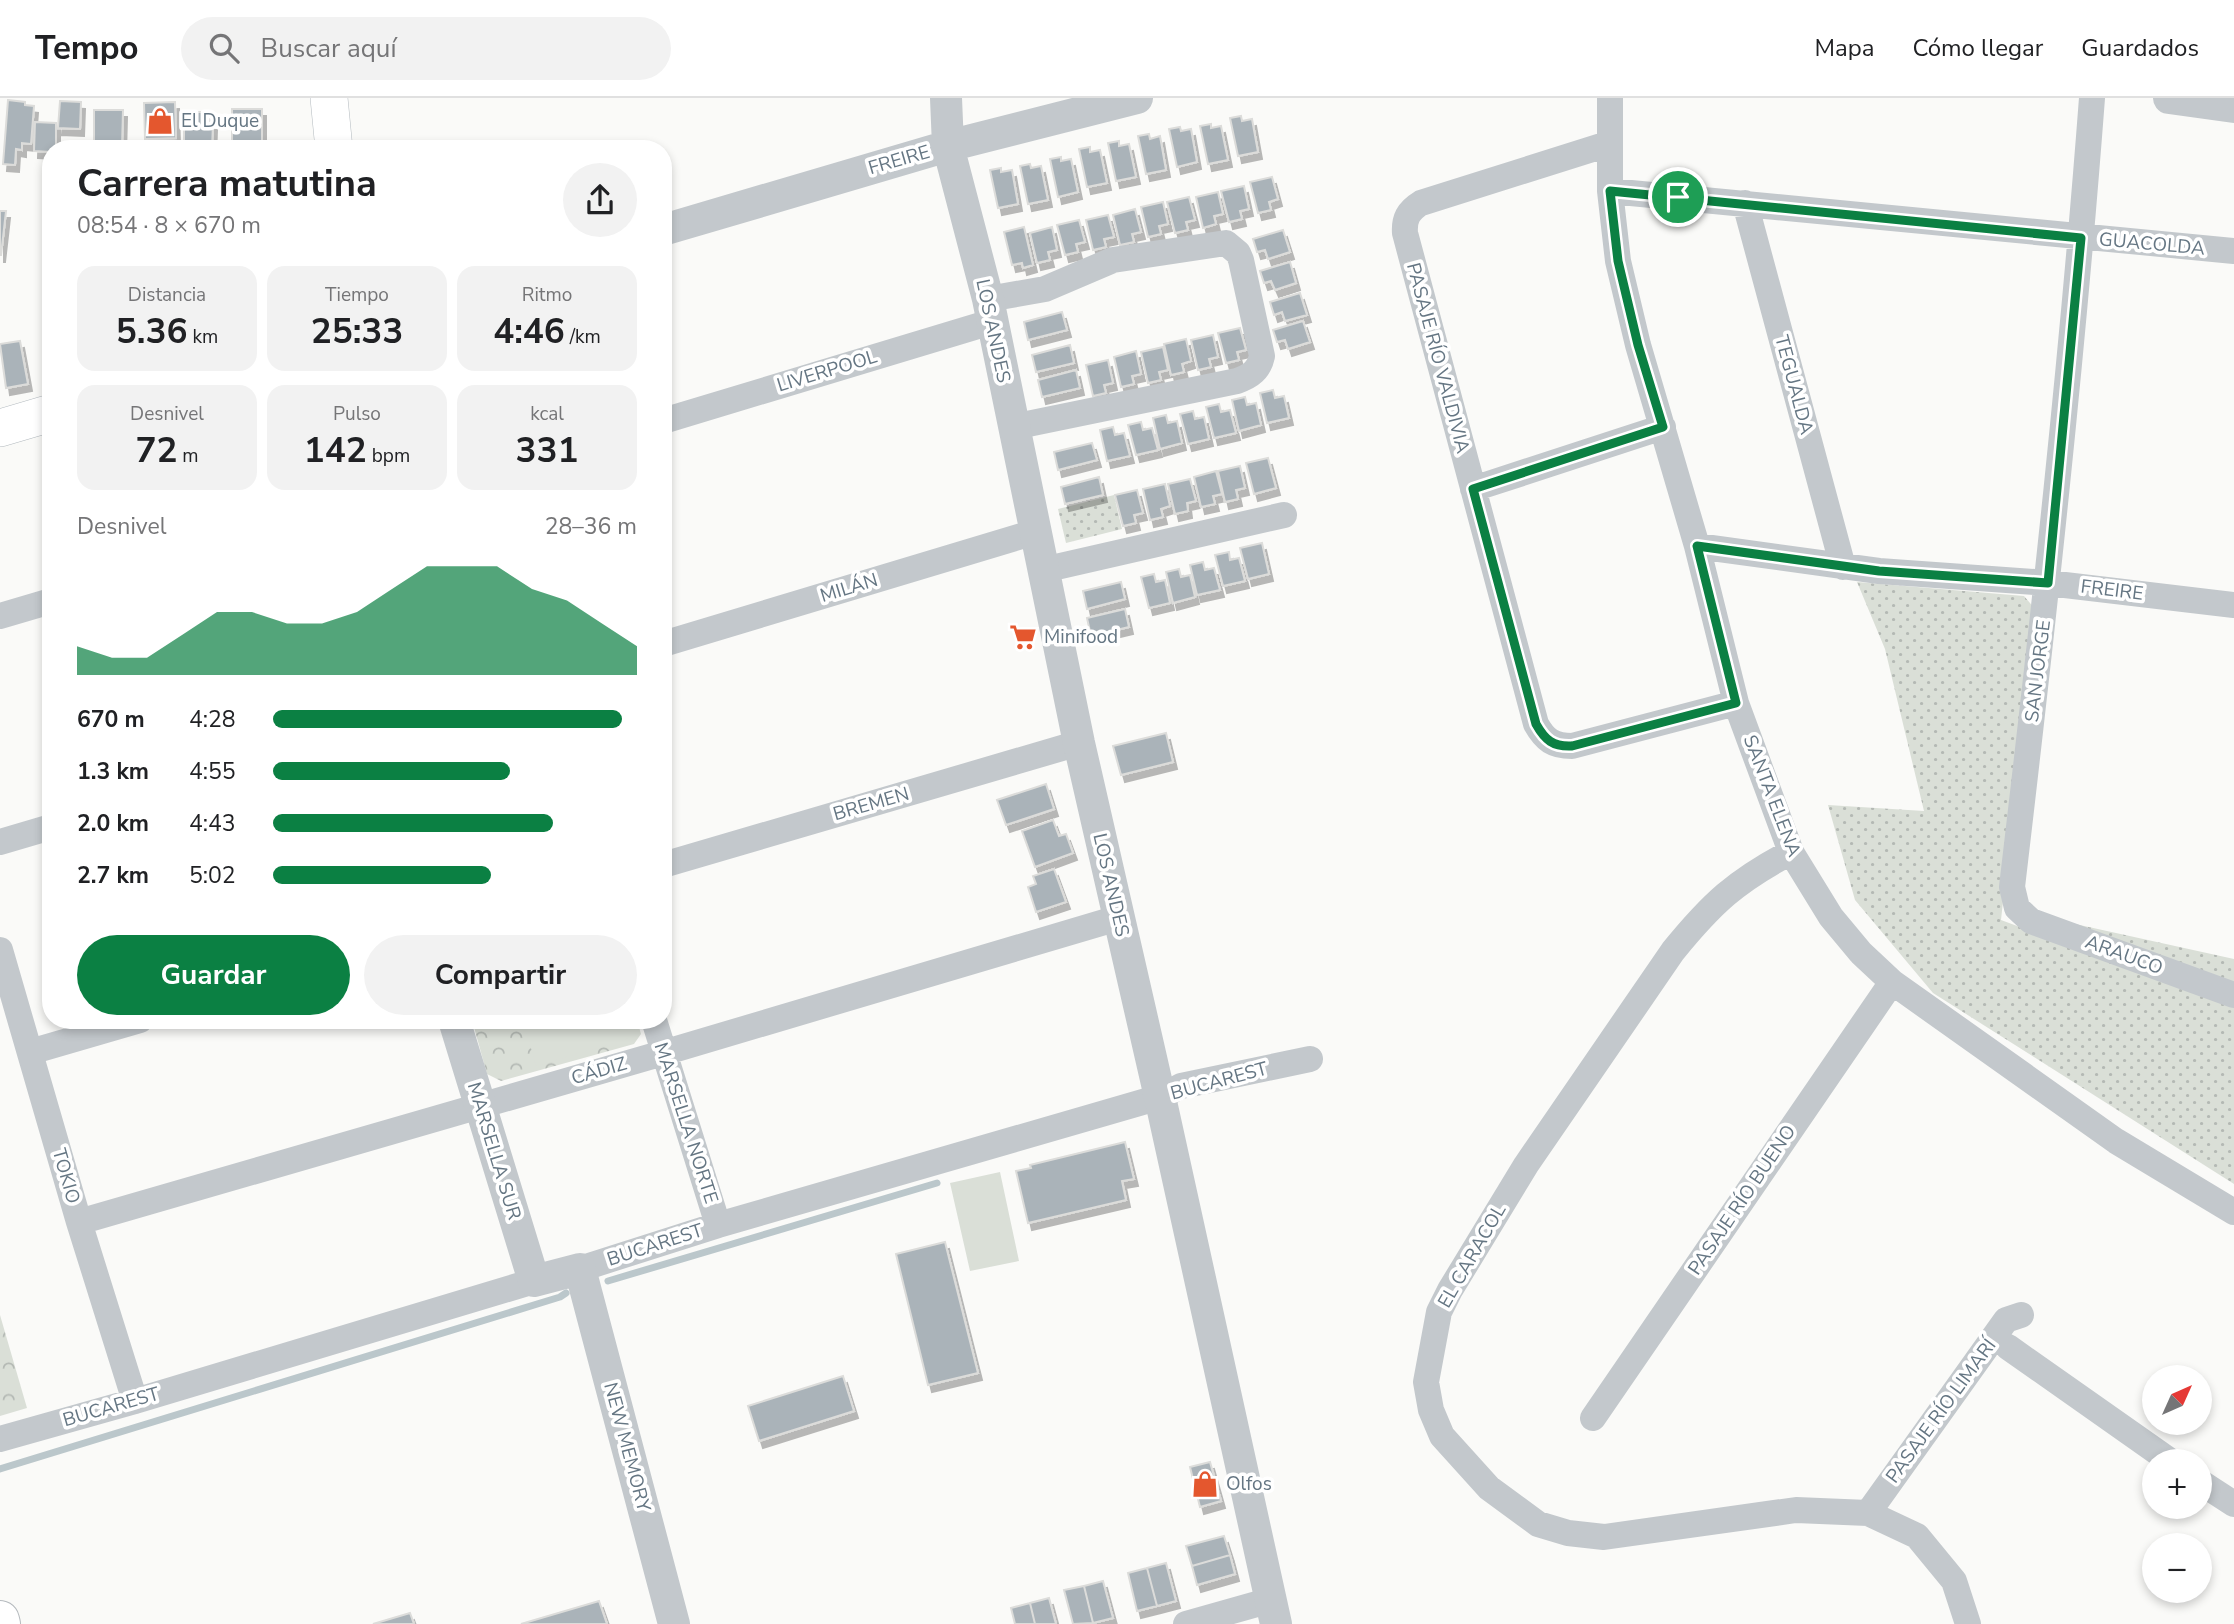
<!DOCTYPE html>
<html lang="es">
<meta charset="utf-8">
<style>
body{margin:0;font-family:"Nunito Sans",sans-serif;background:#f2f2f2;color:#202124;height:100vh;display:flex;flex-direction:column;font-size:26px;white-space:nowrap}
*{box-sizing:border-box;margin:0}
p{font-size:23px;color:#757577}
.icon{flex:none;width:38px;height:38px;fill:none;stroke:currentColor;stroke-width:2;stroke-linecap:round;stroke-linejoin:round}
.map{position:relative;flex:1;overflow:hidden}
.panel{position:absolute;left:42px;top:42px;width:630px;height:889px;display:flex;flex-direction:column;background:#fff;border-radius:28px;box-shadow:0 4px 10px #0003}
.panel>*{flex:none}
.needle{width:46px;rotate:45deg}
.tools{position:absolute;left:2142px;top:1267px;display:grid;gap:14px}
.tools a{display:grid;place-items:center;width:70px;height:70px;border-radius:50%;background:#fff;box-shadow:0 4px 10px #0003;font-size:35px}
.pin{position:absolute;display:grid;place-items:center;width:60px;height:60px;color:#fff;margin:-30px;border:4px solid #fff;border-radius:50%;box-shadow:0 2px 7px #0007}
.round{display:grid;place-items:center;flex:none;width:74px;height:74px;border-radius:37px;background:#f2f2f2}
.overview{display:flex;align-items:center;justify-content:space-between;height:119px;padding:0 35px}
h1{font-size:38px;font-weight:700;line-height:52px}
.stats{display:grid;grid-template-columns:repeat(3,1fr);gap:10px;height:119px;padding:7px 35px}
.stats div{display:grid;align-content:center;border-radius:18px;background:#f2f2f2;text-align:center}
.stats b{font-size:35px;font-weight:700}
.stats small{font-size:19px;font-weight:400}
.stats p{font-size:19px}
.chart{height:196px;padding:14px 35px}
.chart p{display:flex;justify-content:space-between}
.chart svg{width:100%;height:126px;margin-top:7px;fill:#0b8043;opacity:.7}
.action{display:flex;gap:14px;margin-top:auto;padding:14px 35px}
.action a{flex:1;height:80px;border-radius:42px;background:#0b8043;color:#fff;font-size:28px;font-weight:700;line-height:80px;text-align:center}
.action a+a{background:#f2f2f2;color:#202124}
ul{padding:0 35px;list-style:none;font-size:23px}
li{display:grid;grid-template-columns:112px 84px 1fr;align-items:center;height:52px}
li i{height:18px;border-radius:9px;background:#0b8043}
header{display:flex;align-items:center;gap:42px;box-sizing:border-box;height:98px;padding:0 35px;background:#fff;border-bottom:2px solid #e0e0e0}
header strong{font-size:33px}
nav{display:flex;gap:38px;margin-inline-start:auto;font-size:24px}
.search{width:490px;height:63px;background:#f2f2f2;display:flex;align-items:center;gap:18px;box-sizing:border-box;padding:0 24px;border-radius:38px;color:#757577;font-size:26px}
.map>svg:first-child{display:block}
</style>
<header>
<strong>Tempo</strong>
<div class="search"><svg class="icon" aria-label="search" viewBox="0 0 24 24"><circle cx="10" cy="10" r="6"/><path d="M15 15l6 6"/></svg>Buscar aquí</div>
<nav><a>Mapa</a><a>Cómo llegar</a><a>Guardados</a></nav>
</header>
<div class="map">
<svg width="2234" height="1526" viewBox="0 0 2234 1526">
<defs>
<pattern id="grass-dots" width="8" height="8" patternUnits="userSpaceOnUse" patternTransform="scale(1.75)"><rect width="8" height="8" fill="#dadfd7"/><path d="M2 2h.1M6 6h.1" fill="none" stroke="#b4b9b4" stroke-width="1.8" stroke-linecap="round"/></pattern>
<pattern id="park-crowns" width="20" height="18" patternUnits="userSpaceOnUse" patternTransform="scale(1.75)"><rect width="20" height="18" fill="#dadfd7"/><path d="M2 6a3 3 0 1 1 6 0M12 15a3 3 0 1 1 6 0" fill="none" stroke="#b4b9b4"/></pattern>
<filter id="shadow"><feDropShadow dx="4" dy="7" stdDeviation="0" flood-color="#0004"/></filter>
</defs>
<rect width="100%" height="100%" fill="#fafaf8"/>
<path fill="url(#grass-dots)" d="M 1114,397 L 1122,431 L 1066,445 L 1058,411 Z
M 1857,484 L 2024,498 L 2035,511 L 2001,822 L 2234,908 L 2234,1086 L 1933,895 L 1855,802 L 1828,707 L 1924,713 L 1885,551 Z
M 2030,816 L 2234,861 L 2234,891 Z"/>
<path fill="url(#park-crowns)" d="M 472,922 L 637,922 L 641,936 L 634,946 L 501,983 L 487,976 Z
M 0,1217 L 27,1310 L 0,1318 Z"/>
<path fill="#dadfd7" d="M 523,922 L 631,922 L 636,938 L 536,968 Z
M 1000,1074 L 1019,1163 L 970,1173 L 950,1085 Z"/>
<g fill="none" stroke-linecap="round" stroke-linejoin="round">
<path stroke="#bbc7cb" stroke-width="7" d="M 608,1183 L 937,1085
M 0,1371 L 560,1199 L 566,1195"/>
</g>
<path fill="#aab3b9" stroke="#dcdcda" stroke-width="2" filter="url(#shadow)" d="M 8,2 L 25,4 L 25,7 L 34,8 L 31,46 L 22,45 L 22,52 L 16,51 L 15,67 L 3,66 Z
M 60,3 L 81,4 L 80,31 L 58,30 Z
M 175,4 L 176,40 L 145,41 L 144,5 Z
M 232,11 L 262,11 L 262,51 L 232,51 Z
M 94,12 L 123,12 L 122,49 L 94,49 Z
M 191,14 L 210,14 L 210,25 L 213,25 L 212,51 L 184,51 L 184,20 L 191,20 Z
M 1241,18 L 1242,23 L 1252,21 L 1258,54 L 1238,58 L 1230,20 Z
M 35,24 L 56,25 L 56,51 L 51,51 L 51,54 L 34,53 Z
M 1211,26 L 1211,30 L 1221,28 L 1228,62 L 1208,66 L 1200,28 Z
M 1180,29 L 1181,33 L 1191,31 L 1197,64 L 1177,69 L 1169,31 Z
M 1149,36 L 1150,41 L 1160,38 L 1166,72 L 1146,76 L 1138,38 Z
M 1119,43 L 1119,48 L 1129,46 L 1136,79 L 1116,83 L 1108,45 Z
M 1090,49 L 1090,54 L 1100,52 L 1107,85 L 1087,89 L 1079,51 Z
M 1061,59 L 1061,63 L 1071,61 L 1078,94 L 1058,99 L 1050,61 Z
M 1030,66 L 1031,70 L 1041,68 L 1048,102 L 1028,106 L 1020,68 Z
M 1001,70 L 1001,74 L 1012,72 L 1018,106 L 998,110 L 990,72 Z
M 1272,79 L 1278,101 L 1269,104 L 1271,112 L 1258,115 L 1250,84 Z
M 1244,88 L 1249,111 L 1240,113 L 1242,121 L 1229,124 L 1221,93 Z
M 1218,94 L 1223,116 L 1214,118 L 1216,126 L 1203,130 L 1196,99 Z
M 1189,99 L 1195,122 L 1186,124 L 1188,132 L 1175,135 L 1167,104 Z
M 1163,104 L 1168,126 L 1159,128 L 1161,136 L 1148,139 L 1141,109 Z
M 1135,111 L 1141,134 L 1132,136 L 1134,144 L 1120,147 L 1113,117 Z
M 0,113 L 6,113 L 1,157 L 0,157 Z
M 1108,117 L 1114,139 L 1104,141 L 1106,149 L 1093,152 L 1086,122 Z
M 1079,122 L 1085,144 L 1076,146 L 1078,154 L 1065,157 L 1057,127 Z
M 1024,129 L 1033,167 L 1023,170 L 1022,165 L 1012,167 L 1004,134 Z
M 1052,129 L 1057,152 L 1048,154 L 1050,162 L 1037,165 L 1030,135 Z
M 1283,132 L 1290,154 L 1268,161 L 1265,152 L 1257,154 L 1253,141 Z
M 1290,164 L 1296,185 L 1275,192 L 1271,183 L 1264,185 L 1260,173 Z
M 1300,195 L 1307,217 L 1285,223 L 1282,214 L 1274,217 L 1270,204 Z
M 1062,214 L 1067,232 L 1028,242 L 1024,224 Z
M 1303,223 L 1310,244 L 1288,251 L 1285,242 L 1277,244 L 1273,232 Z
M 1240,230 L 1246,252 L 1237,254 L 1239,262 L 1226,265 L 1218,235 Z
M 1213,237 L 1218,259 L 1209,261 L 1211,269 L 1198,272 L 1191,242 Z
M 1186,241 L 1191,263 L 1182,266 L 1184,274 L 1171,277 L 1164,246 Z
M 20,243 L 28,286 L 6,290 L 0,246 Z
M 1070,247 L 1074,265 L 1036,274 L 1032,257 Z
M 1163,249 L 1168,272 L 1159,274 L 1161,282 L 1148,285 L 1141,254 Z
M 1136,253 L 1141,276 L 1132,278 L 1134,286 L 1121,289 L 1114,259 Z
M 1108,262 L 1113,285 L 1104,287 L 1106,295 L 1093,298 L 1086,267 Z
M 1076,272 L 1080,290 L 1042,299 L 1038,282 Z
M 1273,292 L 1275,300 L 1284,298 L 1289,320 L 1267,325 L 1260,295 Z
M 1245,299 L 1247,307 L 1256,305 L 1261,327 L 1239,333 L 1232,302 Z
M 1219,306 L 1221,314 L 1230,312 L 1236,335 L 1214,340 L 1206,309 Z
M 1193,313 L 1195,321 L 1204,319 L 1209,341 L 1188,346 L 1180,316 Z
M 1166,317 L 1168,325 L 1177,323 L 1182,345 L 1160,351 L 1153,320 Z
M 1141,324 L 1143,332 L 1152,330 L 1158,352 L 1136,357 L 1128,327 Z
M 1113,329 L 1115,337 L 1124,335 L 1130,358 L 1107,363 L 1100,332 Z
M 1092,345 L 1097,362 L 1058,372 L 1054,354 Z
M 1268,360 L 1276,390 L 1254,396 L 1246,365 Z
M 1240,368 L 1245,390 L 1236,392 L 1238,401 L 1225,404 L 1218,373 Z
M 1216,373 L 1222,396 L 1213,398 L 1215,406 L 1201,409 L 1194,379 Z
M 1099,379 L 1103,397 L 1065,406 L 1061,389 Z
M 1190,381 L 1196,403 L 1187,405 L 1188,413 L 1175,416 L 1168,386 Z
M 1165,386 L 1170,408 L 1161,411 L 1163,419 L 1150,422 L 1143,391 Z
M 1137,392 L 1143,415 L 1134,417 L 1136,425 L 1123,428 L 1115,397 Z
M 1262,445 L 1269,476 L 1248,481 L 1240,450 Z
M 1229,454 L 1230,462 L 1239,460 L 1245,483 L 1223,488 L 1215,457 Z
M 1203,464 L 1205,472 L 1214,470 L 1220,492 L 1197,497 L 1190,467 Z
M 1179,471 L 1181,479 L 1190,477 L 1195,499 L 1173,505 L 1166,474 Z
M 1154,476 L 1156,484 L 1165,482 L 1170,505 L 1149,510 L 1141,479 Z
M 1121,484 L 1125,501 L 1087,511 L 1083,493 Z
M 1125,511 L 1129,529 L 1091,538 L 1087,520 Z
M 1166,635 L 1173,664 L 1121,677 L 1113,648 Z
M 1046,686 L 1054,711 L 1006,727 L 997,702 Z
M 1053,722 L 1059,738 L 1066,736 L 1073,755 L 1035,769 L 1022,733 Z
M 1054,771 L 1066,804 L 1036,814 L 1028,789 L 1036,786 L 1033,778 Z
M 1125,1044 L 1134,1081 L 1122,1083 L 1126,1102 L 1028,1125 L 1016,1073 L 1031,1070 L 1030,1067 Z
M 945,1144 L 978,1275 L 928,1287 L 896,1156 Z
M 843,1278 L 854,1313 L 759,1343 L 748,1308 Z
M 1210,1364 L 1221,1403 L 1200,1409 L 1190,1369 Z
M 1224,1438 L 1230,1457 L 1192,1468 L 1186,1448 Z
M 1230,1457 L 1235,1476 L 1197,1487 L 1192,1468 Z
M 1166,1465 L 1176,1503 L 1157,1508 L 1147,1470 Z
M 1147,1470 L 1157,1508 L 1137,1513 L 1128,1475 Z
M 1103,1483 L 1113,1520 L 1093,1525 L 1084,1488 Z
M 1084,1488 L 1093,1525 L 1073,1526 L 1064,1492 Z
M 1049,1500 L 1056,1526 L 1035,1526 L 1030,1505 Z
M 599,1503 L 607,1526 L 521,1526 Z
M 1030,1505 L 1035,1526 L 1015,1526 L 1011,1510 Z
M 410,1515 L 414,1526 L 373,1526 Z"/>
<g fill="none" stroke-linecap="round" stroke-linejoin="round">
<defs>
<path id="secondary" d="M 329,0 L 334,51
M 0,330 L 51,315"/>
<path id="primary" d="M 0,1522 L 1,1526"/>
</defs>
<use href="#secondary" stroke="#b3babf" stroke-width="38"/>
<use href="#primary" stroke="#b5babe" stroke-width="40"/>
<path stroke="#c3c8cc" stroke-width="26" d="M 1610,0 L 1610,93 L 1618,163 L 1638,247 L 1697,448 L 1736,605 L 1791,754 L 1831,819 L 1861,855 L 1892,884 L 2116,1043 L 2234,1114
M 2092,0 C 2072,264 2043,526 2012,789 L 2017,810 L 2031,823 L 2234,897
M 1608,46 L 1421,105 C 1408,113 1404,121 1405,135 L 1536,626 C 1545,642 1553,648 1572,648 L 1736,605
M 1610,93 L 2234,153
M 1745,105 L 1843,469
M 988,201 L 1045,191 L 1113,162 L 1226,145 L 1238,155 L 1241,162 L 1262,258 C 1259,272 1251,278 1237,283 L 1013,329
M 663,323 L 991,224
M 1473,391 L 1663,329
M 1697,448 L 1879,473 L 2048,485 L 2234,507
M 1043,472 L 1284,417
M 0,518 L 51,503
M 663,546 L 1035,434
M 0,744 L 51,729
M 1791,754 C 1736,783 1712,805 1673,853 L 1526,1067 L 1450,1192 L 1439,1214 L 1426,1284 L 1431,1312 L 1442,1338 L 1489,1390 L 1538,1426 L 1568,1435 L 1604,1439 L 1796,1412 L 1868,1415 L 1917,1438 L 1954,1483 L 1968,1526
M 663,767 L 1079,645
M 0,852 L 79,1124 L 135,1303
M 654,922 L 718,1127
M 30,954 L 140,922
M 79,1124 L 663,955 L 1118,820
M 580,1171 L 718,1127 L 1160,999 L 1181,988 L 1310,961
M 2008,1249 L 2170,1363
M 1593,1320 L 1892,884
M 0,1341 L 135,1303 L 534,1183
M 2200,1384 L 2234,1406
M 1868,1415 L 2006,1222 L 2021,1217
M 1186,1526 L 1271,1502"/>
<path stroke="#c3c8cc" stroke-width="32" d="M 946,0 L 948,48 L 988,201 L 1079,645 L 1160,999 L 1276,1526
M 2169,0 L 2234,9
M 663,132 L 948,48 L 1137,0
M 454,922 L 534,1183 L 580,1171 L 674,1526"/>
<use href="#secondary" stroke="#fff" stroke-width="37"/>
<use href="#primary" stroke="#fff" stroke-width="38"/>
</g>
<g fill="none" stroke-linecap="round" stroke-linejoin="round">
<defs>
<path id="route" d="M 1610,93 L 2081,140 L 2048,485 L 1879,473 L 1697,448 L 1736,605 L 1572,648 C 1553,649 1545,642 1536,626 L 1473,391 L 1663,329 L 1638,247 L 1618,163 Z"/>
</defs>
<use href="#route" stroke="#fff" stroke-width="14"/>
<use href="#route" stroke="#0b8043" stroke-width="9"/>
</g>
<defs>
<symbol id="shop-bare" viewBox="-9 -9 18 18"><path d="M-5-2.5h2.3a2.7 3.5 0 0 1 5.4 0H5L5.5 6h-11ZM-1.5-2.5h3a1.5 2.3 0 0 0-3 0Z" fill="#e4572e" stroke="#fff" stroke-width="2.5" paint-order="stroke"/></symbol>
<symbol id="supermarket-bare" viewBox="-9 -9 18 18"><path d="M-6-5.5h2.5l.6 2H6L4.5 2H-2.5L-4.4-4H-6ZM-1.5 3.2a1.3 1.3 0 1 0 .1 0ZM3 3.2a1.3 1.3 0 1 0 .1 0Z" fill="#e4572e" stroke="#fff" stroke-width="2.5" paint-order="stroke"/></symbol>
</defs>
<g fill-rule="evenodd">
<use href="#shop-bare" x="141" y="4" width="38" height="38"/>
<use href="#supermarket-bare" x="1004" y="520" width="38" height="38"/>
<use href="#shop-bare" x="1186" y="1367" width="38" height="38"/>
</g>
<g text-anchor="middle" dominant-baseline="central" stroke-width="7" stroke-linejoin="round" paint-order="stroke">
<g font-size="19" fill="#657683" stroke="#fff" text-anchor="start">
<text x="181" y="23">El Duque</text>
<text x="1044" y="539">Minifood</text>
<text x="1226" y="1386">Olfos</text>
</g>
<g font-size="19" fill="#657683" stroke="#fff">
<text transform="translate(899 62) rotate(-16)">FREIRE</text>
<text transform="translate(2152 146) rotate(5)">GUACOLDA</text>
<text transform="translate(993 233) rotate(78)">LOS ANDES</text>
<text transform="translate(1438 260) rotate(75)">PASAJE RÍO VALDIVIA</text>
<text transform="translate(827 273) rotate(-17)">LIVERPOOL</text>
<text transform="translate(1794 287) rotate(75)">TEGUALDA</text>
<text transform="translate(849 490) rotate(-17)">MILÁN</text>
<text transform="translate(2112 492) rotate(7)">FREIRE</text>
<text transform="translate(2038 573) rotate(-83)">SAN JORGE</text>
<text transform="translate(1772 698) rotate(69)">SANTA ELENA</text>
<text transform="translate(871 706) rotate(-16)">BREMEN</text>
<text transform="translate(1111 787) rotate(77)">LOS ANDES</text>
<text transform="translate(2124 857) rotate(20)">ARAUCO</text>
<text transform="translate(599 973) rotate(-16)">CÁDIZ</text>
<text transform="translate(1219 983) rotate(-15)">BUCAREST</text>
<text transform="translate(686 1025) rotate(72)">MARSELLA NORTE</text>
<text transform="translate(494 1053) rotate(73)">MARSELLA SUR</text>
<text transform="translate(66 1078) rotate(74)">TOKIO</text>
<text transform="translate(1742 1102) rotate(-56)">PASAJE RÍO BUENO</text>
<text transform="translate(655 1147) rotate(-18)">BUCAREST</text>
<text transform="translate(1472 1158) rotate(-60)">EL CARACOL</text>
<text transform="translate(111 1309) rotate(-16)">BUCAREST</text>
<text transform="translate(1941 1313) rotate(-54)">PASAJE RÍO LIMARÍ</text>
<text transform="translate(627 1349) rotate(75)">NEW MEMORY</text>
</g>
</g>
</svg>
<div class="tools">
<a><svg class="needle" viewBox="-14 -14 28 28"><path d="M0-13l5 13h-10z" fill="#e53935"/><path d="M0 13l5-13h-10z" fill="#757577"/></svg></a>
<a>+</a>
<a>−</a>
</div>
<div class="pin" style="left:1678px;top:99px;background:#1e9e55"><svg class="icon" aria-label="arrive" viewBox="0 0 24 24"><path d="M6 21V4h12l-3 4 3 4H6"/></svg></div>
<section class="panel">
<div class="overview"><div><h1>Carrera matutina</h1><p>08:54 · 8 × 670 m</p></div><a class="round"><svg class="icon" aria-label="share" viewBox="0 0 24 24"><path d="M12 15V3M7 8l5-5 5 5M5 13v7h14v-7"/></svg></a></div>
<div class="stats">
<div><p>Distancia</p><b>5.36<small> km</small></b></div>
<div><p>Tiempo</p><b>25:33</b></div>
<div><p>Ritmo</p><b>4:46<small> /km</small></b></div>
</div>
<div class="stats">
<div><p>Desnivel</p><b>72<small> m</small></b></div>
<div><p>Pulso</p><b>142<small> bpm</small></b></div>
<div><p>kcal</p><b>331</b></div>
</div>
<div class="chart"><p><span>Desnivel</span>28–36 m</p>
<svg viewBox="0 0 160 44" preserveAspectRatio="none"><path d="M0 44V34L10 38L20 38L30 30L40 22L50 22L60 26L70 26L80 22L90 14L100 6L110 6L120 6L130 14L140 18L150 26L160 34V44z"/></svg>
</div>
<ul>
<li><b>670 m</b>4:28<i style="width:96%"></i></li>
<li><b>1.3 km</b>4:55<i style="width:65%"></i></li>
<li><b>2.0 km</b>4:43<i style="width:77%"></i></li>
<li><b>2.7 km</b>5:02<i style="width:60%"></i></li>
</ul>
<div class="action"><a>Guardar</a><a>Compartir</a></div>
</section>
</div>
